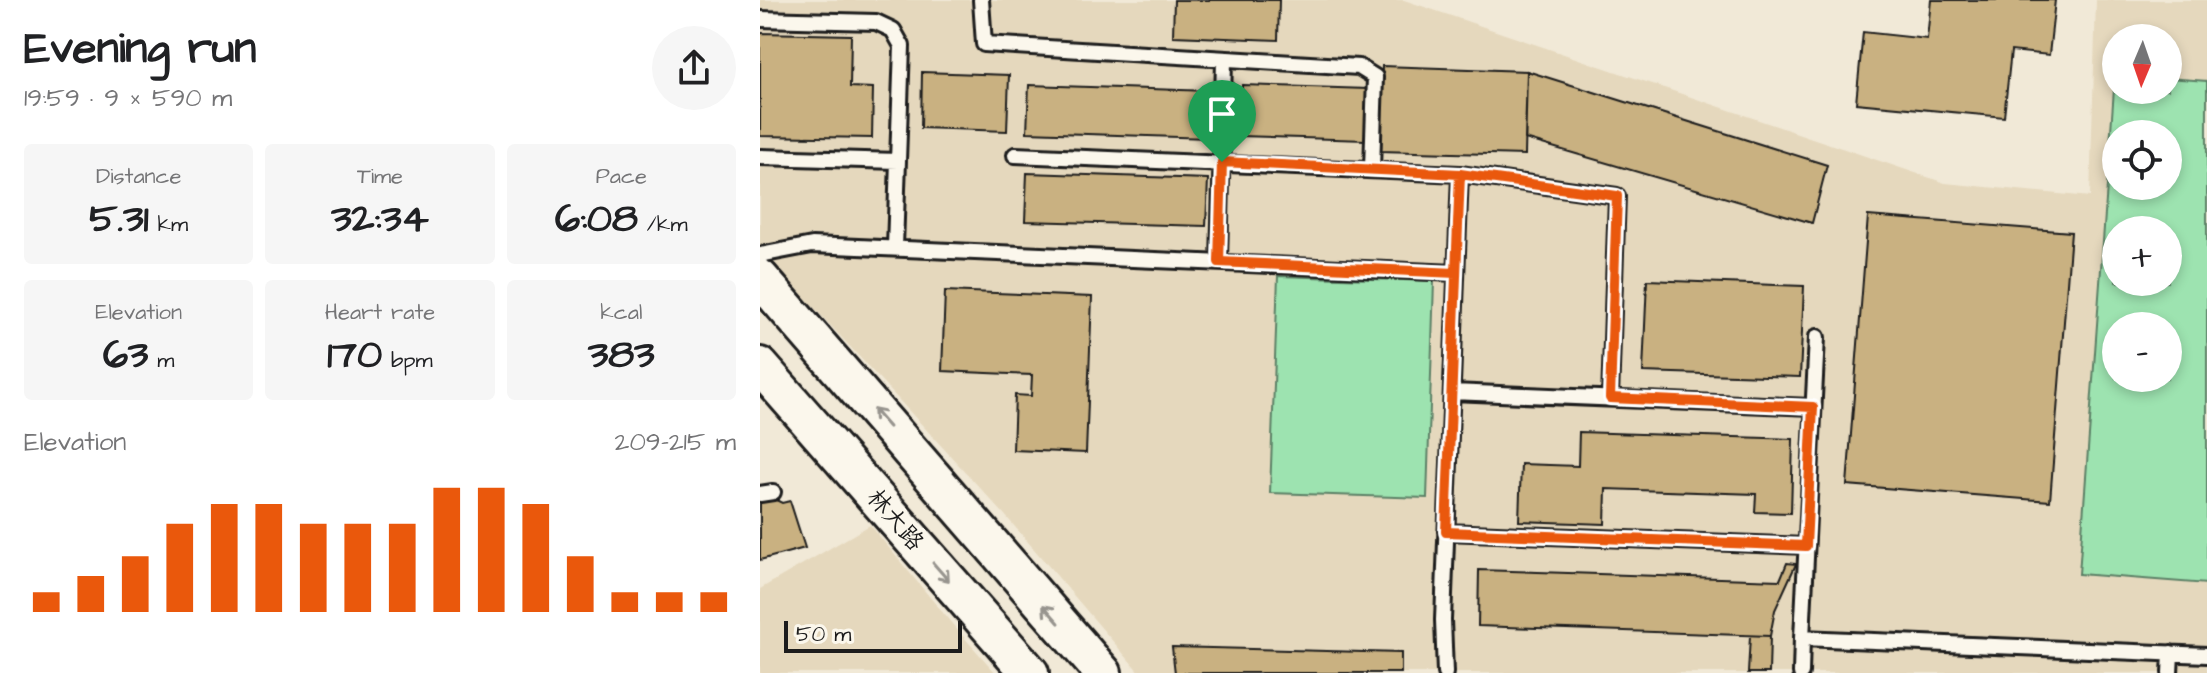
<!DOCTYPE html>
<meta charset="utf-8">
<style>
body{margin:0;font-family:"Architects Daughter","LXGW WenKai TC",sans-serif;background:#f6f6f6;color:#202124;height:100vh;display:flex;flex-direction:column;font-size:30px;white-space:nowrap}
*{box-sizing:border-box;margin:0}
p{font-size:26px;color:#757577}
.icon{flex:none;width:44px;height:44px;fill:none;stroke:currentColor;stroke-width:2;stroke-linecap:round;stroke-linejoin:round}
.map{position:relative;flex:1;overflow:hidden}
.side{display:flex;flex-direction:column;background:#fff;width:760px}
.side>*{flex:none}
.needle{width:52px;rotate:182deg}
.tools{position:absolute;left:1342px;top:24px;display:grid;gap:16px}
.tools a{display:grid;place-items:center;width:80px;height:80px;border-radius:50%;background:#fff;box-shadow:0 4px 12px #0003;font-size:40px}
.scale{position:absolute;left:24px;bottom:20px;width:178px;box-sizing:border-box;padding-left:8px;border:4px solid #1c1c1c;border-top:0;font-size:22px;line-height:28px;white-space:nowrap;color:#1c1c1c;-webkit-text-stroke:6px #fbf7ec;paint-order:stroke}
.pin{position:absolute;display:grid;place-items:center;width:68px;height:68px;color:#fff;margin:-82px -34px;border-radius:50% 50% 50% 0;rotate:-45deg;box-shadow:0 0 8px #0007}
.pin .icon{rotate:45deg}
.round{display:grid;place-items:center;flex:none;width:84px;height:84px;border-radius:42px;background:#f6f6f6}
.head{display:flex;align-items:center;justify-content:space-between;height:136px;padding:0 24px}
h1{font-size:44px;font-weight:700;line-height:60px}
.metrics{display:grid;grid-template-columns:repeat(3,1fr);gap:12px;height:136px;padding:8px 24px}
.metrics div{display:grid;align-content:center;border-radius:8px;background:#f6f6f6;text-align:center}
.metrics b{font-size:40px;font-weight:700}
.metrics small{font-size:22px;font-weight:400}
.metrics p{font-size:22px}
.chart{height:224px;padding:16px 24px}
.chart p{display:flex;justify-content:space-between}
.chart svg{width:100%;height:144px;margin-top:8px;stroke:#ea580c;stroke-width:6}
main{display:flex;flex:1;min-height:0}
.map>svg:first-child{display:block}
</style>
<main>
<section class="side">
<div class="head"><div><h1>Evening run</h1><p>19:59 · 9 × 590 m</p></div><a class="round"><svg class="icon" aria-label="share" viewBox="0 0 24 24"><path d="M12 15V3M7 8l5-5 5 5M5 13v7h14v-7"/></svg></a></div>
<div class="metrics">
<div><p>Distance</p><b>5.31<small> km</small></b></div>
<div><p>Time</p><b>32:34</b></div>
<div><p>Pace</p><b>6:08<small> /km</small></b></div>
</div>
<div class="metrics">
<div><p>Elevation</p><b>63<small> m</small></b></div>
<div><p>Heart rate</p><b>170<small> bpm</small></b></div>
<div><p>kcal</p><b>383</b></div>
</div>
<div class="chart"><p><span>Elevation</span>209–215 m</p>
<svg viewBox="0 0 160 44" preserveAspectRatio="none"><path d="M5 44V38M15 44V33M25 44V27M35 44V17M45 44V11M55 44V11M65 44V17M75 44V17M85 44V17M95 44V6M105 44V6M115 44V11M125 44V27M135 44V38M145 44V38M155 44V38"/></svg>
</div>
</section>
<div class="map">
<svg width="1447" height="673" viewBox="0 0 1447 673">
<rect width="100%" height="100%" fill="#f1e9d7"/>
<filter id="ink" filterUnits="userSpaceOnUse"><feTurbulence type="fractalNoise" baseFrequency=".0125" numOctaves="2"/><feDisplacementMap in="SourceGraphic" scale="16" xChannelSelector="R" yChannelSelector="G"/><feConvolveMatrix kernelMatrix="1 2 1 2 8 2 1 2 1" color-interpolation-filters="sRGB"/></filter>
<g filter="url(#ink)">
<path fill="#e5d8bd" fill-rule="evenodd" d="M 0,0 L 644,0 L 1185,183 L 1330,197 L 1336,0 L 1447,0 L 1447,673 L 380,673 L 244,514 L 0,249 ZM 1356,38 L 1408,38 L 1408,90 L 1356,90 ZM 1356,134 L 1408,134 L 1408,186 L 1356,186 ZM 1356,230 L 1408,230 L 1408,282 L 1356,282 ZM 1356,326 L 1408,326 L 1408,378 L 1356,378 Z
M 110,525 L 193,625 L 236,673 L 0,673 L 0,589 Z"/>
<path fill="#9de3b0" stroke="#5c8066" stroke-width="2" fill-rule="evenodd" d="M 1355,75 L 1356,90 L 1408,90 L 1408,78 L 1447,81 L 1447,584 L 1319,574 ZM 1356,134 L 1408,134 L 1408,186 L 1356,186 ZM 1356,230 L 1408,230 L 1408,282 L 1356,282 ZM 1356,326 L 1408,326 L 1408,378 L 1356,378 Z
M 518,276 L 674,281 L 667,498 L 510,493 Z"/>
<path fill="#c9b181" stroke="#1c1c1c" stroke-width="2" d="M 414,0 L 519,0 L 518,40 L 413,36 Z
M 1171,0 L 1295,0 L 1289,55 L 1251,51 L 1244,117 L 1096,103 L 1103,32 L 1167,39 Z
M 0,33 L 91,35 L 90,87 L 113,88 L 112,138 L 0,136 Z
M 622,66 L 767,71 L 765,155 L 620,151 Z
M 767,71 L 1067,165 L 1052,223 L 765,139 Z
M 162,72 L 249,75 L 247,131 L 161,128 Z
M 269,85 L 450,91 L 448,138 L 267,132 Z
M 482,85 L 608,89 L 606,140 L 480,136 Z
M 267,173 L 448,179 L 446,226 L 265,221 Z
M 1108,216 L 1311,232 L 1290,501 L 1087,485 Z
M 887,280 L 1044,286 L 1040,377 L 883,372 Z
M 185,291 L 332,297 L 326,453 L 253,450 L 255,395 L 271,396 L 272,375 L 182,371 Z
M 819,432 L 1033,439 L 1031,513 L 995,512 L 996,494 L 846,489 L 845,524 L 759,521 L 761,464 L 818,466 Z
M 12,498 L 22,503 L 30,501 L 45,548 L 0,560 L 0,501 Z
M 1027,563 L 1036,564 L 1015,610 L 1010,636 L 718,626 L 719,570 L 1020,580 Z
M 990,636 L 1010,636 L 1009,673 L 988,673 Z
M 412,647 L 641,653 L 641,673 L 415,673 Z"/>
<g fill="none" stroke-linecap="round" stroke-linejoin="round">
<defs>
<path id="service" d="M 221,0 L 224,44 L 599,67 L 615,77 L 612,169
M 0,19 L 116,22 L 133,30 L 142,46 L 135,247
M 255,155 L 700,174 L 857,196 L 850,398
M 0,157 L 138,161
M 0,255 L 52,245 L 696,273
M 459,262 L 464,60
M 692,392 L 1053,407
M 0,494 L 13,492
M 686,532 L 1046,546
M 1042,638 L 1057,337
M 685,673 L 683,620 L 700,174
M 1041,673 L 1042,638 L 1447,655
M 1410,673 L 1411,653"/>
<path id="secondary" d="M 0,278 L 343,673
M 0,366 L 270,673"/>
</defs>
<use href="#service" stroke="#1c1c1c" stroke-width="20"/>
<use href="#secondary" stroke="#1c1c1c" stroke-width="42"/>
<use href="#service" stroke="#fbf7ec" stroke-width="14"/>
<use href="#secondary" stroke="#fbf7ec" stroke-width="36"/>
</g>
<defs><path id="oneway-shaft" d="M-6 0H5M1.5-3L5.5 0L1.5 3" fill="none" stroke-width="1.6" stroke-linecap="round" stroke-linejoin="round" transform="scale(2)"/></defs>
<g stroke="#97948e">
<use href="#oneway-shaft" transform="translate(121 418) rotate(-131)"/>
<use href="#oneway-shaft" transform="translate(181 572) rotate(49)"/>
<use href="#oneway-shaft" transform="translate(291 614) rotate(-131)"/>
</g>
</g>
<g fill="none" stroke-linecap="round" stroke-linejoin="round" filter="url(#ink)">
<defs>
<path id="route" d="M 462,162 L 700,174 C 695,293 691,413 686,532 L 1046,546 L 1053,407 L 850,398 L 857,196 L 700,174 L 696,273 L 459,262 L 462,162"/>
</defs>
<use href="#route" stroke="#fff" stroke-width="16"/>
<use href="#route" stroke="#ea580c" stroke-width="10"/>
</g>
<g text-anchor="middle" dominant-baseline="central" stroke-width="7" stroke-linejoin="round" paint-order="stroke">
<g font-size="24" fill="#1c1c1c" stroke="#fbf7ec">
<text transform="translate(135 520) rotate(49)">林大路</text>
</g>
</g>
</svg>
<div class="tools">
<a><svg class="needle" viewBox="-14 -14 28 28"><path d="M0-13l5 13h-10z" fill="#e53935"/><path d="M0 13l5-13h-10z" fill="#757577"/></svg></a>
<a><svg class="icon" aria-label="locate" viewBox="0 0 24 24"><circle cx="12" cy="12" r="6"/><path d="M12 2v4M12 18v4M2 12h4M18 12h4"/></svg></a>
<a>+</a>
<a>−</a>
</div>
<div class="scale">50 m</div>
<div class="pin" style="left:462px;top:162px;background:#1e9e55"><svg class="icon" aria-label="arrive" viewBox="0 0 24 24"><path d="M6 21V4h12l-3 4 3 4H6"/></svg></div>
</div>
</main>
